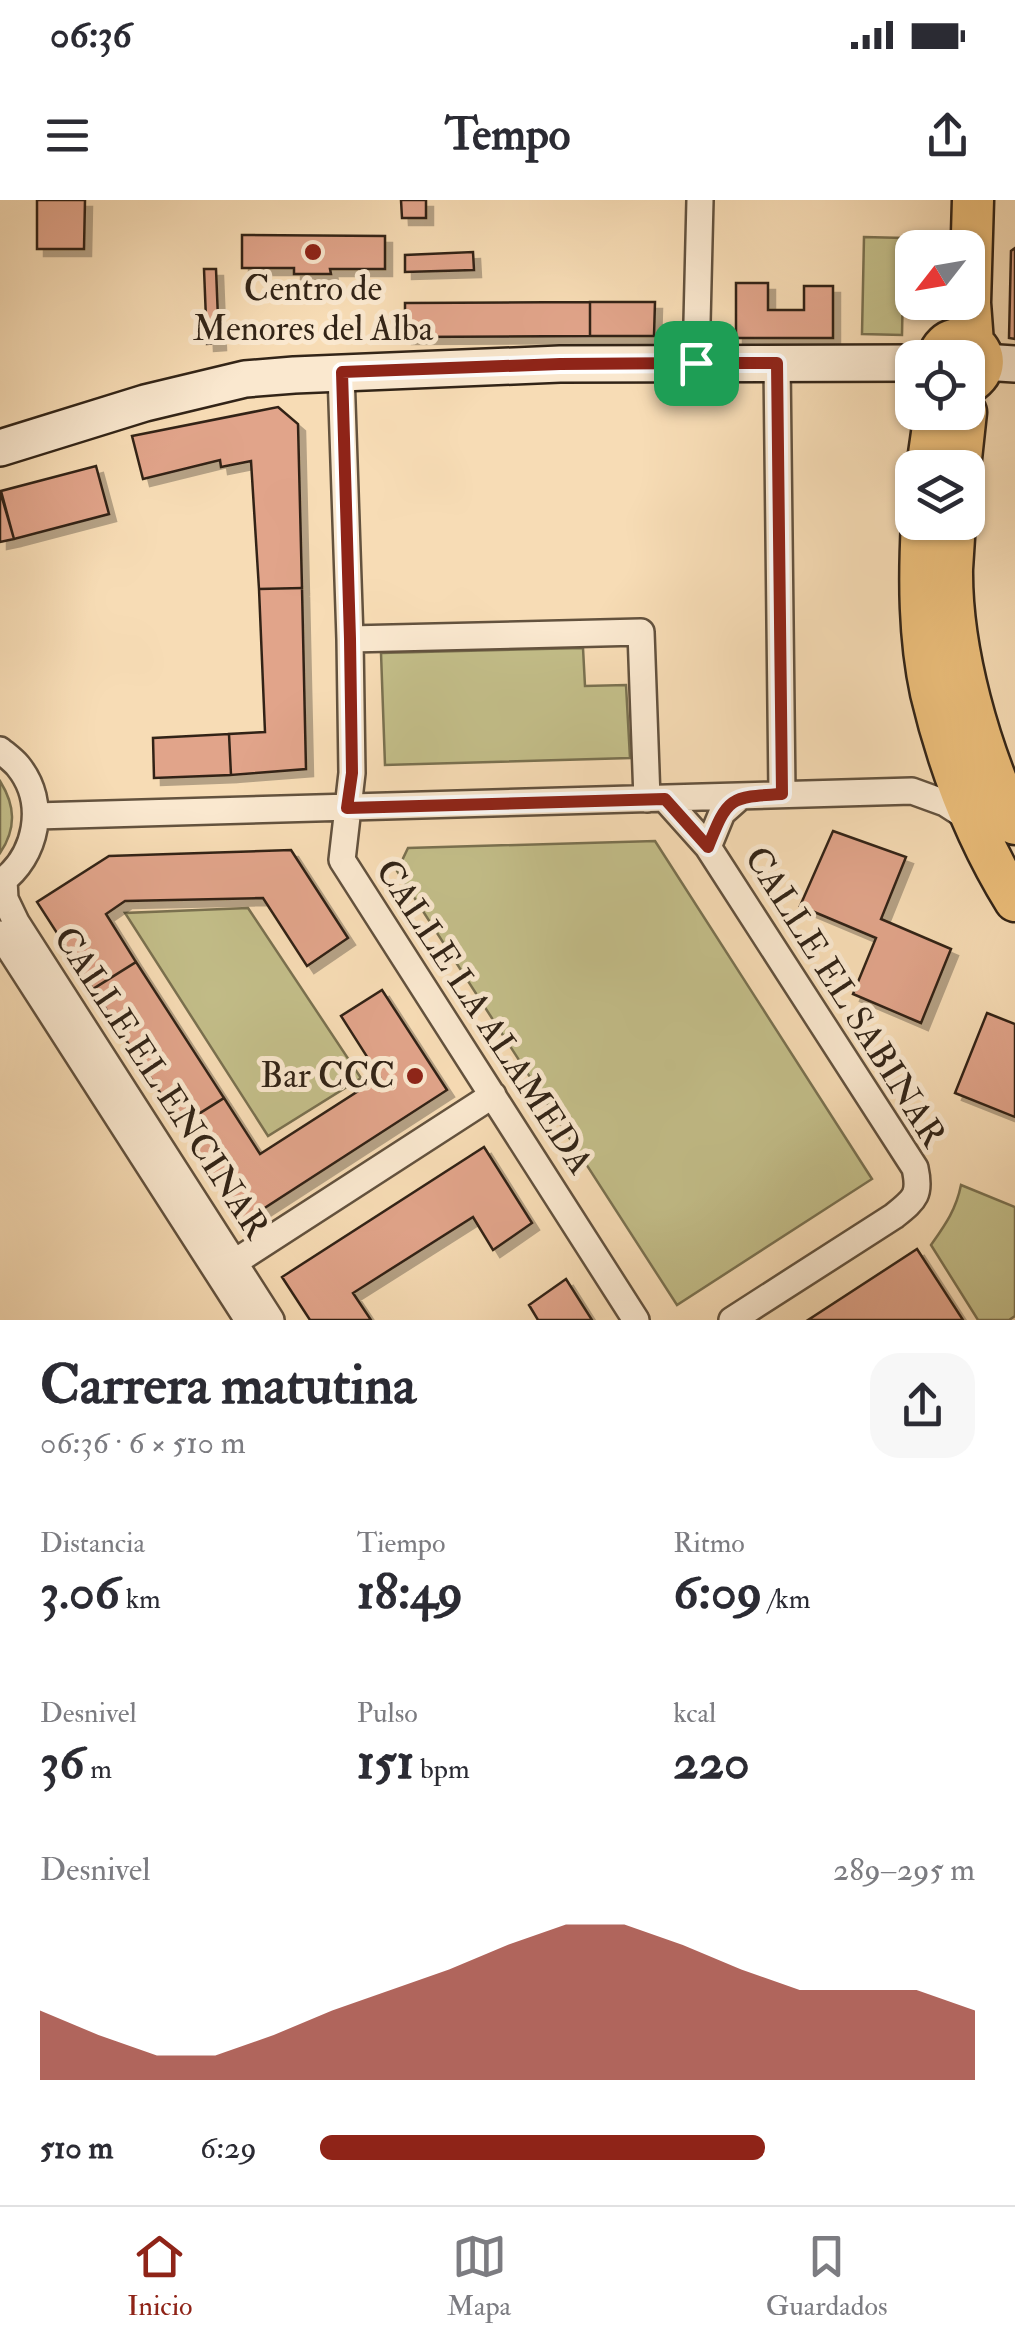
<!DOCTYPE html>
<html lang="es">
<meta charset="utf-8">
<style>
body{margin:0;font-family:"IM FELL Double Pica",serif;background:#f7f7f7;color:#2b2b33;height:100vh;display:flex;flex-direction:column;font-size:38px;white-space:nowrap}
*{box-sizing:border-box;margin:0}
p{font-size:32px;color:#7c7c81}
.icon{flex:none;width:55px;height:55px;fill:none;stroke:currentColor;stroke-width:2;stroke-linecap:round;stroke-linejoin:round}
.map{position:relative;height:1120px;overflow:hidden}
.drawer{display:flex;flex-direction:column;background:#fff;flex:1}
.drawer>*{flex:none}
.needle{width:65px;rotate:239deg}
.controls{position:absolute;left:895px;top:30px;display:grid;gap:20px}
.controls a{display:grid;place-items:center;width:90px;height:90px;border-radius:20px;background:#fff;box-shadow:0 2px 8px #0004;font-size:50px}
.pin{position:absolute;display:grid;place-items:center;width:85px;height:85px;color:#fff;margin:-42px;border-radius:20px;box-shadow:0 5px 15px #0006}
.round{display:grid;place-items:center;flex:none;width:105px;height:105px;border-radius:30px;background:#f7f7f7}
.head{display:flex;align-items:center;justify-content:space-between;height:170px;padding:0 40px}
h1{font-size:55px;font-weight:700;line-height:75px}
.figures{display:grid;grid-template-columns:repeat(3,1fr);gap:15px;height:170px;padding:10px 40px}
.figures div{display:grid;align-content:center}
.figures b{font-size:50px;font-weight:700}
.figures small{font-size:28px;font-weight:400}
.figures p{font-size:28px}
.chart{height:280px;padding:20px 40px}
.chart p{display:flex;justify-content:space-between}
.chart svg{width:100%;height:180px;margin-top:10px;fill:#8f2418;opacity:.7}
ul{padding:0 40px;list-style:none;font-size:32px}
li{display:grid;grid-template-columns:160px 120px 1fr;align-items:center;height:75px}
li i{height:25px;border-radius:12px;background:#8f2418}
.status{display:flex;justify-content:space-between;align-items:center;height:70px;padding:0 50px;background:#fff;direction:ltr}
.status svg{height:28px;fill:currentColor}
header{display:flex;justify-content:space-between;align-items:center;height:130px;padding:0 40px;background:#fff;font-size:45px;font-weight:700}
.tab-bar{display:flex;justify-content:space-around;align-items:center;height:140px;border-top:2px solid #e1e1e2;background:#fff;font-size:28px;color:#7c7c81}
.tab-bar a{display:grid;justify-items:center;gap:5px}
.tab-bar .active{color:#8f2418}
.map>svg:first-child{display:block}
</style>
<div class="status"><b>06:36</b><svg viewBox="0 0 49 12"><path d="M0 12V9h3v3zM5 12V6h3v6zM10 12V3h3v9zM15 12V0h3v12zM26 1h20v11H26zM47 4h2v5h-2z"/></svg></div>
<header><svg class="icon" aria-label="menu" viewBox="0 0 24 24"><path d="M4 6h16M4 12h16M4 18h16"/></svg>Tempo<svg class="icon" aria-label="share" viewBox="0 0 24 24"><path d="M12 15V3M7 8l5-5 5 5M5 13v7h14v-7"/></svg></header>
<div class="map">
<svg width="1015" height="1120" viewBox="0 0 1015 1120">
<defs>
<filter id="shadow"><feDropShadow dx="7" dy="7" stdDeviation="0" flood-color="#0004"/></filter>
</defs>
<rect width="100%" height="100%" fill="#f7dcb5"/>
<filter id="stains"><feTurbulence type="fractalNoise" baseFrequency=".002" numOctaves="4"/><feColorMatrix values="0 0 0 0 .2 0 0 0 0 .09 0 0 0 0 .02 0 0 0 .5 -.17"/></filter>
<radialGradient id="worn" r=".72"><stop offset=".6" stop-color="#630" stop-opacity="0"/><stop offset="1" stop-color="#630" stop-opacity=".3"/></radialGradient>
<path fill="#c3be89" stroke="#7a7150" stroke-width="2.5" d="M 864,37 L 904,38 L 902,135 L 862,134 Z
M 583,448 L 585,486 L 626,485 L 630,558 L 385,565 L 381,453 Z
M 0,581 C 15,605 17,628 0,653 Z
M 655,641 L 872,979 L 677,1105 L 397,671 L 408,648 Z
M 248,708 L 361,878 L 268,936 L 125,713 Z
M 961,985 L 1015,1007 L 1015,1116 L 1009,1120 L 978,1120 L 931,1045 C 945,1025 956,1010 961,985 Z"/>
<path fill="#e1a48a" stroke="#322417" stroke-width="2.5" filter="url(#shadow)" d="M 37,0 L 85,0 L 84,49 L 37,49 Z
M 401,0 L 426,0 L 426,18 L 402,18 Z
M 242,35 L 385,36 L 385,69 L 330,69 L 331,74 L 294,74 L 294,68 L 242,68 Z
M 1015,48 L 1015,139 L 1009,138 L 1011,51 Z
M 473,52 L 474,70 L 405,72 L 405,55 Z
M 204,69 L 216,69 L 219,143 L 207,144 Z
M 736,83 L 768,83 L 768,110 L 804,110 L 804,86 L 833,86 L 833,138 L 736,138 Z
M 590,102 L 590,136 L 405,137 L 405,103 Z
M 590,102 L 655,102 L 654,136 L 590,136 Z
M 278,207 L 298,224 L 302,388 L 259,389 L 251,261 L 221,267 L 220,260 L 143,279 L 132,236 Z
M 96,266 L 109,314 L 14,339 L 1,291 Z
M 0,291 L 14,339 L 0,342 Z
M 302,388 L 306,569 L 231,575 L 229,534 L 265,532 L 259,389 Z
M 229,534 L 231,575 L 154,578 L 153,538 Z
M 833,631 L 906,657 L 881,719 L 951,749 L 921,823 L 853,794 L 876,738 L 800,706 Z
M 291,650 L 348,738 L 307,766 L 263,698 L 125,701 L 106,714 L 136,762 L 93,789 L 37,702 L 109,656 Z
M 136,762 L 224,898 L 181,925 L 93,789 Z
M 382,790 L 447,890 L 243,1022 L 181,925 L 224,898 L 260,954 L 380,877 L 341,816 Z
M 987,813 L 1015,824 L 1015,917 L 955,893 Z
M 484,947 L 532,1023 L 493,1050 L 473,1017 L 353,1093 L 371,1120 L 310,1120 L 282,1077 Z
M 917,1049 L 963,1120 L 808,1120 Z
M 566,1079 L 592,1120 L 538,1120 L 529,1105 Z"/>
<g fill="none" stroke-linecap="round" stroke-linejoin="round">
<defs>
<path id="street" d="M 696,163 L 700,0
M 777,163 L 782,594
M 341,173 L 350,439 L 352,573 L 342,660 L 636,1120
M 350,439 L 641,432 L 647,599
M 0,550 C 6,555 13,560 18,566 C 48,603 37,656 0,683
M 665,599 L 708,647 L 915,968 C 921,995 915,999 894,1016 L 732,1120
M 36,616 L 912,591 L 945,603 L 973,621
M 708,647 L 722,613 L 740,597
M 4,680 L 5,699 L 16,722 L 271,1120
M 0,734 L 248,1120
M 235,1062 L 493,895"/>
<path id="secondary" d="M 983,162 L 1015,164
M 0,248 L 145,203 L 245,179 L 294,175 L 560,164 L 912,163"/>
<path id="primary" d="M 973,0 L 970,103 L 973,143
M 937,158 C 954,113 1009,158 968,184
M 927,268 L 935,212
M 960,268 L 966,212
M 922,322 C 919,379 919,437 931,493 C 948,565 976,638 1015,701
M 955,322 C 954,338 953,354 952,369 C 951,451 980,551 1015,624"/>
</defs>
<use href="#street" stroke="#63523e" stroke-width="30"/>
<use href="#secondary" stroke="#322417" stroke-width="40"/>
<use href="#primary" stroke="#322417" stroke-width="45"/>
<use href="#street" stroke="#fae8cf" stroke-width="25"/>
<use href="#secondary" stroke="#fae8cf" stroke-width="35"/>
<use href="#primary" stroke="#ecbe7a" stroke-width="40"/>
</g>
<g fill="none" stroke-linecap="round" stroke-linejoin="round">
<defs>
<path id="route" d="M 696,163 L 777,163 L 782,594 C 729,597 728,597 708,647 L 665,599 L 347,608 L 352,573 L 350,439 L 342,172 L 560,164 Z"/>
</defs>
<use href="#route" stroke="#fff" stroke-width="20"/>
<use href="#route" stroke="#8f2418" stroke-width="12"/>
</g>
<g fill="#8f2418" stroke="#fae8cf" stroke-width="4">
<circle cx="313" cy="52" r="10"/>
<circle cx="415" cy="876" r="10"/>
</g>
<g text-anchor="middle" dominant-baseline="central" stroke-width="10" stroke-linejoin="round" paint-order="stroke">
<g font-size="35" fill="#322417" stroke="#fae8cf">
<text x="313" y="89">Centro de<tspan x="313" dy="40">Menores del Alba</tspan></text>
<text x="395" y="876" text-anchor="end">Bar CCC</text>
</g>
<g font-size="35" fill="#322417" stroke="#fae8cf">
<text transform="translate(845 797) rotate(58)">CALLE EL SABINAR</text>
<text transform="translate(484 817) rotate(57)">CALLE LA ALAMEDA</text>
<text transform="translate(161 883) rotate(57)">CALLE EL ENCINAR</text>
</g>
</g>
<rect width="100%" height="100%" filter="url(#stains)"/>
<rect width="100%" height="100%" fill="url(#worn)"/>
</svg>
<div class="controls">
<a><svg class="needle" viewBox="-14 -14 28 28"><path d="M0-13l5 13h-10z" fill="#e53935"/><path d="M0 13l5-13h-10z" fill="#7c7c81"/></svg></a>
<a><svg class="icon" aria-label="locate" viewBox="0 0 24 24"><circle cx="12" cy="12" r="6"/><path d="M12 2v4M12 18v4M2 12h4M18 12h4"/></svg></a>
<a><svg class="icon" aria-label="layers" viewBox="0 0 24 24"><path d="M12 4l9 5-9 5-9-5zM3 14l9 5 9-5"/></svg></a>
</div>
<div class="pin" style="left:696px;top:163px;background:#1e9e55"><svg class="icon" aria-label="arrive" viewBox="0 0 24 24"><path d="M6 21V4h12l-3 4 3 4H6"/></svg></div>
</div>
<section class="drawer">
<div class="head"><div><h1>Carrera matutina</h1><p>06:36 · 6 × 510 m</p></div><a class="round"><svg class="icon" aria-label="share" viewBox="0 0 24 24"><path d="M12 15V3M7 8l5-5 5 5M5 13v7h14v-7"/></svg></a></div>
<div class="figures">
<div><p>Distancia</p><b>3.06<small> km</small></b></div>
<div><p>Tiempo</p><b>18:49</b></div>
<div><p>Ritmo</p><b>6:09<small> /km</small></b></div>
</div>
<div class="figures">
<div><p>Desnivel</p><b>36<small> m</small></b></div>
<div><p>Pulso</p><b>151<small> bpm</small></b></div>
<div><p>kcal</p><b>220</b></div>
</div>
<div class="chart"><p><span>Desnivel</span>289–295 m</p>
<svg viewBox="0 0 160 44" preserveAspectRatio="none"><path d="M0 44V27L10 33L20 38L30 38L40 33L50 27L60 22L70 17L80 11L90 6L100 6L110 11L120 17L130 22L140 22L150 22L160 27V44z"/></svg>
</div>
<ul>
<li><b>510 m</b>6:29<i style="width:68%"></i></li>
</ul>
</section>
<nav class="tab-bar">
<a class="active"><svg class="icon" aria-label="home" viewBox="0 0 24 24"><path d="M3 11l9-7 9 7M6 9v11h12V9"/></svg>Inicio</a>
<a><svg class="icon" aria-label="map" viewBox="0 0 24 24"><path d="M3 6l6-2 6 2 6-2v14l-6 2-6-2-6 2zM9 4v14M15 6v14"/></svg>Mapa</a>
<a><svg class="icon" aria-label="saved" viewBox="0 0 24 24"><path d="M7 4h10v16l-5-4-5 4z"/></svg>Guardados</a>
</nav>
